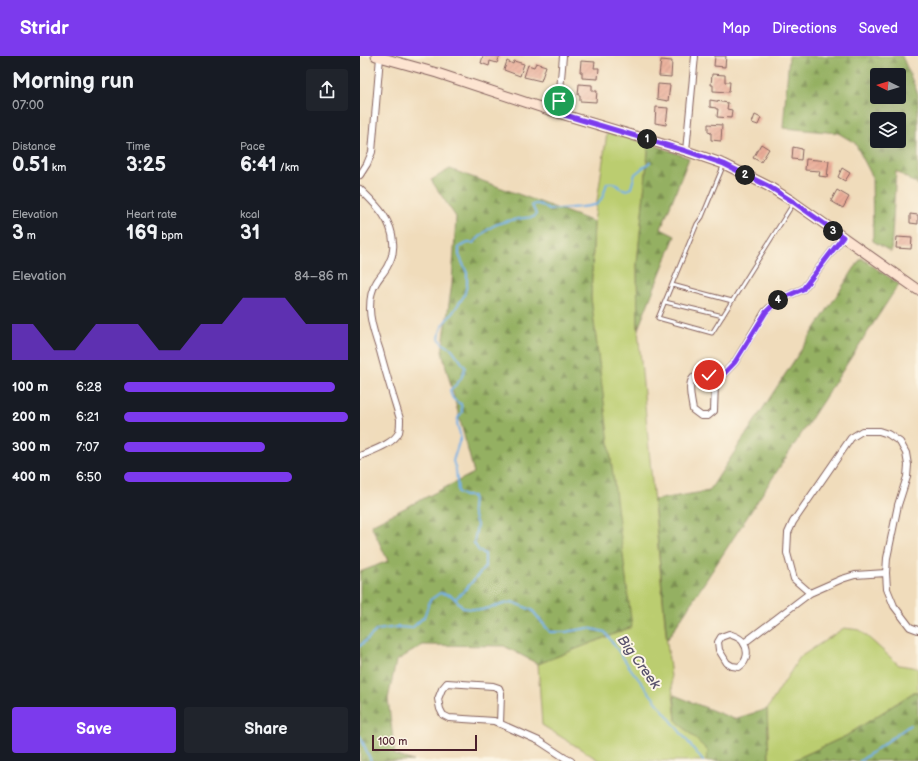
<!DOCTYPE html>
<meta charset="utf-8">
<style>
body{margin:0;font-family:"Balsamiq Sans",sans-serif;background:#20242c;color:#f1f3f6;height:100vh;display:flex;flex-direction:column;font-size:15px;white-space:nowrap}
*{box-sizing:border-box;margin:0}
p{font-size:13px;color:#9ea1a6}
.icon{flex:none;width:22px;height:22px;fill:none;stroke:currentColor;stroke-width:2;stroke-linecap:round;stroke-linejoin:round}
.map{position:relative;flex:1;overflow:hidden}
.side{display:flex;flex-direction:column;background:#171b24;width:360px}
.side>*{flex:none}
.needle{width:26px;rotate:275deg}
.controls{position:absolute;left:510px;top:12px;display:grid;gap:8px}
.controls a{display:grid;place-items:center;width:36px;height:36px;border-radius:4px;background:#171b24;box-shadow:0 4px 16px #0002;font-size:20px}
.scale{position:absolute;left:12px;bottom:10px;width:105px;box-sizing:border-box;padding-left:4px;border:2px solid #4a1f2b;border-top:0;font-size:11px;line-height:14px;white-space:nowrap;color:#4a1f2b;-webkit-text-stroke:3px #fcf5e5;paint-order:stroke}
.pin{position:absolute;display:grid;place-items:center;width:34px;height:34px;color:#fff;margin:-17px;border:2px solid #fff;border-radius:50%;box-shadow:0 1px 4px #0007}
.km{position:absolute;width:20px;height:20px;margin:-10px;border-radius:50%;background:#222;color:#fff;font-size:11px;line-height:20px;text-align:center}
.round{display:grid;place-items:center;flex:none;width:42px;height:42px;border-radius:4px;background:#20242c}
.summary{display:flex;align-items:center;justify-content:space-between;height:68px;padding:0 12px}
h1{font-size:22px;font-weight:700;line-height:30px}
.stats{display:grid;grid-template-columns:repeat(3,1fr);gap:6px;height:68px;padding:4px 12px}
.stats div{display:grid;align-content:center}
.stats b{font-size:20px;font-weight:700}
.stats small{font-size:11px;font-weight:400}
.stats p{font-size:11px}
.chart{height:112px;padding:8px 12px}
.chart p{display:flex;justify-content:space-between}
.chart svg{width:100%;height:72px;margin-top:4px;fill:#7c3aed;opacity:.7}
.button{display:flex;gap:8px;margin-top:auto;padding:8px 12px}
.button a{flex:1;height:46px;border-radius:4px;background:#7c3aed;color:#fff;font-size:16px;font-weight:700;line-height:46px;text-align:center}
.button a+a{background:#20242c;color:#f1f3f6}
ul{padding:0 12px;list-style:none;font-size:13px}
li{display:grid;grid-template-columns:64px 48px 1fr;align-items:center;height:30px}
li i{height:10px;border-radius:5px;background:#7c3aed}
header{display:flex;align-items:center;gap:24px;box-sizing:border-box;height:56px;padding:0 20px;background:#7c3aed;color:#fff}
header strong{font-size:19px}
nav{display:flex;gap:22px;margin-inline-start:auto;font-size:14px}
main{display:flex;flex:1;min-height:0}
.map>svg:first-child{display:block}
</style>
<header>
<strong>Stridr</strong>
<nav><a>Map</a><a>Directions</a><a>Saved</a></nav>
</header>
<main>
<section class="side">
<div class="summary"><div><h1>Morning run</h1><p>07:00</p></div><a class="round"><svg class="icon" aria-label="share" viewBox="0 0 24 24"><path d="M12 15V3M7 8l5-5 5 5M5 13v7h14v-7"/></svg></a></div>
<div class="stats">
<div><p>Distance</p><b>0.51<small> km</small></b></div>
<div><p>Time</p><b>3:25</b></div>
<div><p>Pace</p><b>6:41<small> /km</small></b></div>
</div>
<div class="stats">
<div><p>Elevation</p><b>3<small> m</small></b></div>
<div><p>Heart rate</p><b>169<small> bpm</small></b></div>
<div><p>kcal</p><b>31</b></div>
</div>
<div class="chart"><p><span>Elevation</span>84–86 m</p>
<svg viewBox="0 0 160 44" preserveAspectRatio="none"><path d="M0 44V22L10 22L20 38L30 38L40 22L50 22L60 22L70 38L80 38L90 22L100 22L110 6L120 6L130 6L140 22L150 22L160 22V44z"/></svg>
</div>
<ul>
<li><b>100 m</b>6:28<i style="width:94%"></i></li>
<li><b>200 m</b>6:21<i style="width:100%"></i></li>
<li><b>300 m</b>7:07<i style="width:63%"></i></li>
<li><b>400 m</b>6:50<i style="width:75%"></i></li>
</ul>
<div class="button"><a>Save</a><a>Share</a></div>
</section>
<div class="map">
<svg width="558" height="705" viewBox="0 0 558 705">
<defs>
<pattern id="forest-firs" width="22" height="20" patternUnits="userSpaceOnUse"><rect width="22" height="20" fill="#94b062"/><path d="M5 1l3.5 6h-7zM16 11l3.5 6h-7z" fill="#7b8f51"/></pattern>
<pattern id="building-hatch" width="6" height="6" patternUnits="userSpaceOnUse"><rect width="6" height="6" fill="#eaad99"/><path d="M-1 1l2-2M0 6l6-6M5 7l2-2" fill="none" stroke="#ca9484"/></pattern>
</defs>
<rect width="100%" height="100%" fill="#fcf5e5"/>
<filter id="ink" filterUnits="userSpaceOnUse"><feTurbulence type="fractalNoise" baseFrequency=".025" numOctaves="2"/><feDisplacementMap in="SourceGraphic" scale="8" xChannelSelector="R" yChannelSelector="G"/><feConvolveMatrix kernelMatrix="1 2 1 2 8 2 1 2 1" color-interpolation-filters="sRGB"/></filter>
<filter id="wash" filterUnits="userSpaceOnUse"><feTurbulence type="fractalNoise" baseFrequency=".012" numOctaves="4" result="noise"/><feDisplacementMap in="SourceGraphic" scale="16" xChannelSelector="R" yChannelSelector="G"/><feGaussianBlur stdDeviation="0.9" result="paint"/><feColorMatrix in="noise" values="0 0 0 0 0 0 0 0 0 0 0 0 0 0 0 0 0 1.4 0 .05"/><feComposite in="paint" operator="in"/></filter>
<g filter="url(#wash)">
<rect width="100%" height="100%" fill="#f0dcbb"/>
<path fill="#bbcd70" stroke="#82764e" d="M 247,77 L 289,87 L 277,208 L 278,273 L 306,578 L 316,664 L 349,695 L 346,705 L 240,705 L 182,669 L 178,608 L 271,571 L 231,242 L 234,166 Z
M 484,572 L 500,574 L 539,609 L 558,612 L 558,636 L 554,636 L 486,680 L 432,705 L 409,705 L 407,653 L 440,601 Z"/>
<path fill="url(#forest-firs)" stroke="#6f6846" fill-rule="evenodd" d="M 429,0 L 542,0 L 558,38 L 558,129 L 536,115 L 531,196 L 513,185 L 512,120 L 495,87 L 478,77 L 423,72 ZM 517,19 L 539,19 L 539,41 L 517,41 ZM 517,63 L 539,63 L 539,85 L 517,85 Z
M 289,87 L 329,102 L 301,173 L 315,180 L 278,273 L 277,208 Z
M 90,113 L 234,166 L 231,242 L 272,571 L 178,608 L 144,590 L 63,589 L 36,605 L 28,643 L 35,699 L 53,705 L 0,705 L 0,516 L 28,505 L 11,469 L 114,417 L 82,296 L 92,227 L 96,161 L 71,124 Z
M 501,202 L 539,228 L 307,584 L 294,444 L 349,435 Z
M 554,636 L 558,636 L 558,705 L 432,705 L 486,680 Z
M 314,639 L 374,663 L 407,653 L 409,705 L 346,705 L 348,695 L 316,664 Z"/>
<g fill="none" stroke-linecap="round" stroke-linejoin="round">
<path stroke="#75b1e7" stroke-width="2" d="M 95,543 L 105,534 L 125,511 L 125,498 L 119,495 L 114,487 L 117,469 L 112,454 L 113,440 L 104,440 L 98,436 L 96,414 L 93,405 L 99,386 L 101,383 L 97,367 L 98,362 L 102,356 L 101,348 C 94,345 91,342 90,334 C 98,328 104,320 105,311 L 92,293 L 82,287 L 79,282 C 80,273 84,265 91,259 L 104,240 L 107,229 L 107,217 L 99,199 L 99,191 L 108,187 L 113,187 C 119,182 124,176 130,172 C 139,165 163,162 174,161 L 176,158 L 172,149 C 179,146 183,150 189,154 C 205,151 222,153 238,148 L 243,140 L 247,127 C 254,126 256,127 260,132 L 267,134 L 271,132 L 275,118 L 290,106
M 0,590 L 17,574 L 37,571 L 52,572 L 64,561 L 70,544 L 80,537 L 91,539 L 104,552 L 121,554 L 152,546 L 172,554 L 190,576 L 206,576 L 228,572 L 245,576 L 273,616 L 343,705
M 0,680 L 11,705
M 500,705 L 550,669"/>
</g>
<g id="blocks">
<path fill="url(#building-hatch)" d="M 123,0 L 140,0 L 137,7 L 130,5 L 129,10 L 121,7 Z
M 355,0 L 366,0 L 365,11 L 354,10 Z
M 301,4 L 312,5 L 311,21 L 299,20 Z
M 147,5 L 153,8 L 154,5 L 164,8 L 160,20 L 144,14 Z
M 221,5 L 235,6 L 234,12 L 239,12 L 238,23 L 222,22 L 222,16 L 220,16 Z
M 176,7 L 186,10 L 181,25 L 164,21 L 168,9 L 174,11 Z
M 352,18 L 365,19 L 365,26 L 370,26 L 369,36 L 353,35 L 353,29 L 351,29 Z
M 219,28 L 232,29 L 232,35 L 237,35 L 236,46 L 220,45 L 220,39 L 218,39 Z
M 298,28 L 310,29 L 308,45 L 297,43 Z
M 350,44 L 368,47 L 367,53 L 372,54 L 371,62 L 357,61 L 358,53 L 356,53 L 356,52 L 350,51 Z
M 296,51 L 308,52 L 306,69 L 295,67 Z
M 395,59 L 401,62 L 398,69 L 392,67 Z
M 348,68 L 362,69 L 361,85 L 351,84 L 351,77 L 348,76 Z
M 401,88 L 409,93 L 401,106 L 393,102 Z
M 433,91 L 442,93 L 441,104 L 432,103 Z
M 446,103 L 469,105 L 467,121 L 459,120 L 460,115 L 445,114 Z
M 482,112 L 490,117 L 485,125 L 478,121 Z
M 477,134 L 489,141 L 483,152 L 471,145 Z
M 550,158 L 558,159 L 558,168 L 550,167 Z
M 537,181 L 552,182 L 551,193 L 536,192 Z"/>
</g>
</g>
<g filter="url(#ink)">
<use href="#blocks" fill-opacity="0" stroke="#84615d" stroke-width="1"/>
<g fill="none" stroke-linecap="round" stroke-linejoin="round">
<defs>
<path id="service" d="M 364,108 L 342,161 L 337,168 L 298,262 L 352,277 L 433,148
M 312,229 L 372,245
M 305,246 L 363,260"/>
<path id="minor" d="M 198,57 L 203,0
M 326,95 L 335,0
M 0,119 L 7,108 L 12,96 L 20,1
M 0,133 C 15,148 32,163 33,186 C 34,194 32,202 28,209 C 25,216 19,221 16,227 C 11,234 10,245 10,253 C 10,268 16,282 20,295 C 26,318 33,340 40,363 C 40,367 40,372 39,376 C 34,388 11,395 0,400
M 349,319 L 355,327 L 354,355 L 348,360 L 341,360 L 333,354 C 332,347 327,328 333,322 C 337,319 344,319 349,319 Z
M 355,327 L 375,306 L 405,256 L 418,244 L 443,233 L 483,181
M 450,537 L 434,523 L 427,497 L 428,477 L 433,466 L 491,382 L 502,375 L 519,375 L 528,378 L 540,386 L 546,397 L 548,409 L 547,421 L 538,449 L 527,502 L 526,517 L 527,533 L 534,550 L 550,571 L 558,574
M 369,578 C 374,580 380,581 383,586 C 389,594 388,605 379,611 L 372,610 L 367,607 L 359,594 L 358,586 L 361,581 Z
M 384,587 L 450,537 L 482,523 L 495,519 L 526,517
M 140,668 L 141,637 L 139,632 L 133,630 L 87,627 L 82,633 L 78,643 L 80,653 L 83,659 L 89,662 L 134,665 L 179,685 L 205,702 L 211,705"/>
<path id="secondary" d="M 16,0 L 77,17 L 198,57 L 326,95 L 364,108 L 408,130 L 432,145 L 558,234"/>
</defs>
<use href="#service" stroke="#84615d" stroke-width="5"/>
<use href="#minor" stroke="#84615d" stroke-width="8"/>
<use href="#secondary" stroke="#84615d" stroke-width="11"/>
<use href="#service" stroke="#fff" stroke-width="3"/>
<use href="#minor" stroke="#fff" stroke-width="6"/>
<use href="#secondary" stroke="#fde4d1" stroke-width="9"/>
</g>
</g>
<g fill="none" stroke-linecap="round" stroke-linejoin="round" filter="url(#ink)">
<defs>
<path id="route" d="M 199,45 L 198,57 L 326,95 L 364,108 L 408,130 L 432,145 L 483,181 L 443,233 L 418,244 L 406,256 L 375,306 L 355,327 L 349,319"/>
</defs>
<use href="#route" stroke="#fff" stroke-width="8"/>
<use href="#route" stroke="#7c3aed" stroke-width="5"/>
</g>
<g text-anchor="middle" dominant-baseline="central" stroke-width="4" stroke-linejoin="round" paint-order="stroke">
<g font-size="14" font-style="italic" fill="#59526d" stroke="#fcf5e5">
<text transform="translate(279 606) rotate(54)">Big Creek</text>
</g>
</g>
</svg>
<div class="controls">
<a><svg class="needle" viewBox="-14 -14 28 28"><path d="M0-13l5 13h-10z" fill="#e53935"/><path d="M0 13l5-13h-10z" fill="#9ea1a6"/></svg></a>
<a><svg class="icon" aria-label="layers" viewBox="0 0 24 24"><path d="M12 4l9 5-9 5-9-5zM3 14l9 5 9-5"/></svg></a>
</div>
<div class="scale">100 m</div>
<div class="pin" style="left:199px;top:45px;background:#1e9e55"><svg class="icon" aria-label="arrive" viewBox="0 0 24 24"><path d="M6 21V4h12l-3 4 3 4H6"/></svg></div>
<div class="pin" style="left:349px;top:319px;background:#d93025"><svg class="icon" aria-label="check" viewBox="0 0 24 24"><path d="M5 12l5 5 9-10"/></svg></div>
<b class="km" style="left:287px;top:83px">1</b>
<b class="km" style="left:385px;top:119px">2</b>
<b class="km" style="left:473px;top:175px">3</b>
<b class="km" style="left:418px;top:244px">4</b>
</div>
</main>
